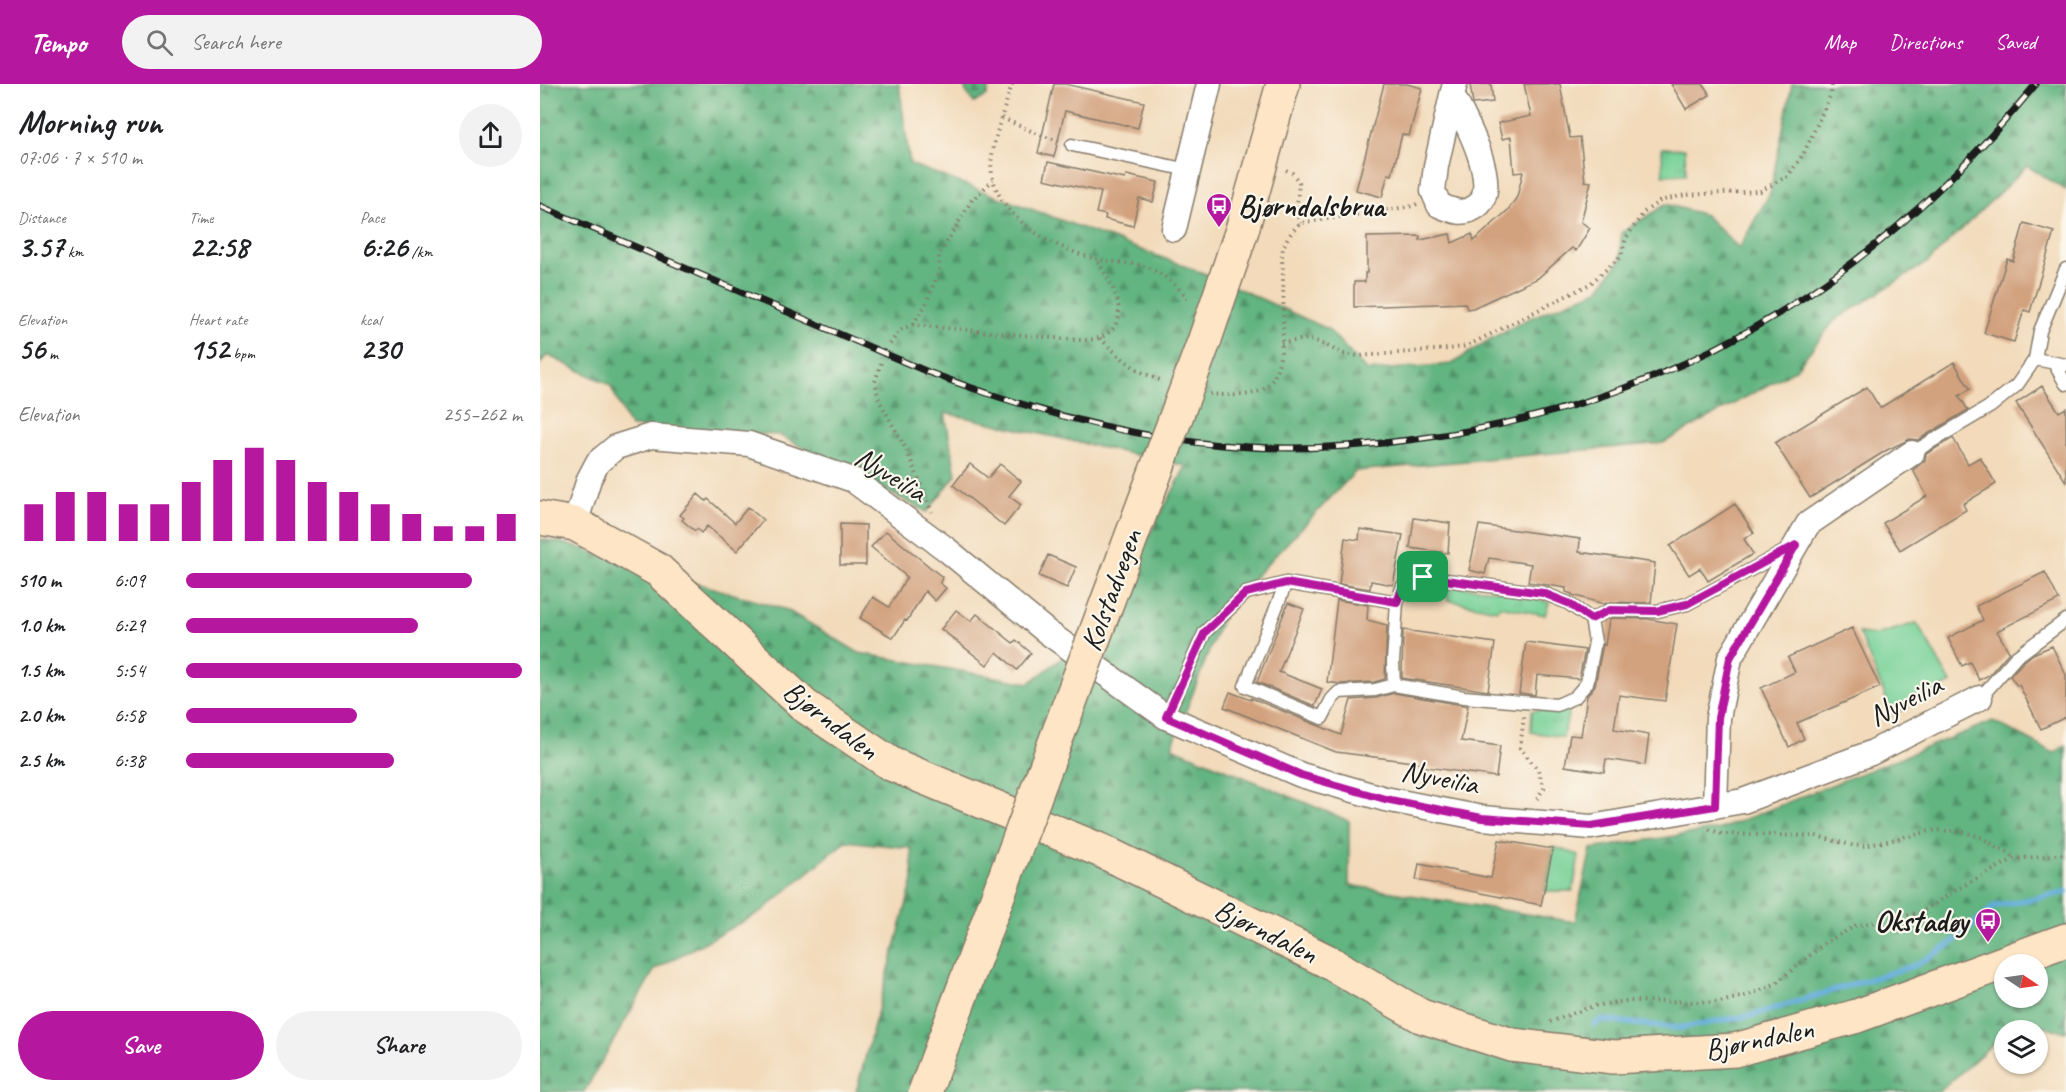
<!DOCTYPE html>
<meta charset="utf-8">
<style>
body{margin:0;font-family:Caveat,sans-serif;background:#f2f2f2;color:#202124;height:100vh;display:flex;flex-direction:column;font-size:22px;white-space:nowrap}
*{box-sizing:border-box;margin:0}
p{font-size:20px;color:#757577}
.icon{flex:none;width:33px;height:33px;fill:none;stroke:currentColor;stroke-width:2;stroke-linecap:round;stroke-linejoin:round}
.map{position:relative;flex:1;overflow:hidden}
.panel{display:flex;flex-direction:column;background:#fff;width:540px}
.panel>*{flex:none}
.needle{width:39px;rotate:103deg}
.tools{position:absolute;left:1454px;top:870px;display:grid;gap:12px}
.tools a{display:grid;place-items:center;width:54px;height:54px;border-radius:50%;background:#fff;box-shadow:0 2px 4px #0004;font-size:30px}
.pin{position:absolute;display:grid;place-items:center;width:51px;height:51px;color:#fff;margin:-26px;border-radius:12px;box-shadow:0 3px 9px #0006}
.round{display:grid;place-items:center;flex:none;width:63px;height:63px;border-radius:32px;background:#f2f2f2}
.summary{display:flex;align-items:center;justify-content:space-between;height:102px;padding:0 18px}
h1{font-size:33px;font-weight:600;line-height:45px}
.figures{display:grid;grid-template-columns:repeat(3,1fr);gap:9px;height:102px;padding:6px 18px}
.figures div{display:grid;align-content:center}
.figures b{font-size:30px;font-weight:600}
.figures small{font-size:16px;font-weight:400}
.figures p{font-size:16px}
.chart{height:168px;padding:12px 18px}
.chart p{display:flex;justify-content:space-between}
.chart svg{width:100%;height:108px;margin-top:6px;stroke:#b5179e;stroke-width:6}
.primary-button{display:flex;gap:12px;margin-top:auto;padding:12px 18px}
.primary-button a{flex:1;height:69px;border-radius:36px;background:#b5179e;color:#fff;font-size:24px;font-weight:600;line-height:69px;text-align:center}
.primary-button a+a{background:#f2f2f2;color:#202124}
ul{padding:0 18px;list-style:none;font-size:20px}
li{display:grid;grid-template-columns:96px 72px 1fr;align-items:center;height:45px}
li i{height:15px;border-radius:8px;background:#b5179e}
header{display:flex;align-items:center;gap:36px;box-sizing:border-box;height:84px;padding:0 30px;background:#b5179e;color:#fff}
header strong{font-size:28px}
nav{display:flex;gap:33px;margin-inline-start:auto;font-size:21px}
.search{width:420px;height:54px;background:#f2f2f2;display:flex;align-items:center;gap:15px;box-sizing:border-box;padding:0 21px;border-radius:33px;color:#757577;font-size:22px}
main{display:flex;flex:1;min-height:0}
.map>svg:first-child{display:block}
</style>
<header>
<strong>Tempo</strong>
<div class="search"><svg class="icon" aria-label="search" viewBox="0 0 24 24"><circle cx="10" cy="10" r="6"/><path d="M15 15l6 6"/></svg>Search here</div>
<nav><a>Map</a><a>Directions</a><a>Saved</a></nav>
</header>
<main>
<section class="panel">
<div class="summary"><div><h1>Morning run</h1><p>07:06 · 7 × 510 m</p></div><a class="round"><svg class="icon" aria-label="share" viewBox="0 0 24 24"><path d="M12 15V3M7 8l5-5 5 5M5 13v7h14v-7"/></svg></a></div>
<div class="figures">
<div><p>Distance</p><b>3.57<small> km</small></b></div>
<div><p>Time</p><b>22:58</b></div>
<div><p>Pace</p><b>6:26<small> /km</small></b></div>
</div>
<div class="figures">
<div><p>Elevation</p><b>56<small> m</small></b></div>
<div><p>Heart rate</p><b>152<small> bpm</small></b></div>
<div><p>kcal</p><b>230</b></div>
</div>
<div class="chart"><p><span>Elevation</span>255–262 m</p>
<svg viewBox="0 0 160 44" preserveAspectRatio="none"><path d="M5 44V29M15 44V24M25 44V24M35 44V29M45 44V29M55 44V20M65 44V11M75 44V6M85 44V11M95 44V20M105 44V24M115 44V29M125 44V33M135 44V38M145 44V38M155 44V33"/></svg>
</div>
<ul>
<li><b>510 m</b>6:09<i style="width:85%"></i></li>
<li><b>1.0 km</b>6:29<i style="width:69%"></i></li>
<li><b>1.5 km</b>5:54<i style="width:100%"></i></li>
<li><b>2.0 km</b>6:58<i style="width:51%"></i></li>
<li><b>2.5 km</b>6:38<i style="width:62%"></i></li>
</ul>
<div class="primary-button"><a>Save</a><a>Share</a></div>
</section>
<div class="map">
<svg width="1526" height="1008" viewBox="0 0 1526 1008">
<defs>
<pattern id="grass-tufts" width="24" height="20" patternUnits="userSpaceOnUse" patternTransform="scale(1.5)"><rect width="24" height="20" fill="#78d298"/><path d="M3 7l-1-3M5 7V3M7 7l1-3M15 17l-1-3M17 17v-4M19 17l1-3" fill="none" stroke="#67b482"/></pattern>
<pattern id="forest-firs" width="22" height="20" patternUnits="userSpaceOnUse" patternTransform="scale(1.5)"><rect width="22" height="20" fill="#62b480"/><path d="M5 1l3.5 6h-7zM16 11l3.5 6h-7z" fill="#509268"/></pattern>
</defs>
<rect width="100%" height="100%" fill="#fbf7ec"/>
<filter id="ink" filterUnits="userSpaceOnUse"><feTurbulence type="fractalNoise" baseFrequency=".0167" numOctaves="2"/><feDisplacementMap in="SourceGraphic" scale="12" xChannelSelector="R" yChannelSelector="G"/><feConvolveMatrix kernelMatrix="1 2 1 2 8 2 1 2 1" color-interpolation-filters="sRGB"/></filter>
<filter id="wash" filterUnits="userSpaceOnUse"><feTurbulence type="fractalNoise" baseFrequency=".008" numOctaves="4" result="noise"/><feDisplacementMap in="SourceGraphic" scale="24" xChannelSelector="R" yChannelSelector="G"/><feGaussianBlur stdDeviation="1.35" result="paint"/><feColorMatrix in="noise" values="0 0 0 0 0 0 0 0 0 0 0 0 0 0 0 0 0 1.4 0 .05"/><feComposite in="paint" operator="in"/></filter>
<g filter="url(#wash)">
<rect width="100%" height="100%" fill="#f2daba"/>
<path fill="url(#grass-tufts)" stroke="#4a775a" stroke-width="1.5" d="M 1122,64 L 1145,65 L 1146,90 L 1123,91 Z
M 905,501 L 982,509 L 1009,519 L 1005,531 L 960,522 L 957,526 L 908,516 Z
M 1030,623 L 1023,653 L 991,648 L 992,627 Z"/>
<path fill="url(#forest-firs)" stroke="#3f684e" stroke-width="1.5" fill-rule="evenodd" d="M 0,0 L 359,0 L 370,80 L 666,190 L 788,245 L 827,287 L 912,280 L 952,254 L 990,234 L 1058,206 L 1080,177 L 1081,149 L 1126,120 L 1165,131 L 1199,164 L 1230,109 L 1252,0 L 1526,0 L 1526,106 L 1487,82 L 1388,178 L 1295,236 L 1255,286 L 1123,359 L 816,387 L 686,523 L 632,663 L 809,737 L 809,801 L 1035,838 L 1051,765 L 1180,745 L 1453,637 L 1514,669 L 1526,661 L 1526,948 L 1479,936 L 1468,946 L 1464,946 L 1464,950 L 1399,1008 L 316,1008 L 373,796 L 371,764 L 306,757 L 221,828 L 115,885 L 44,1008 L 0,1008 L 0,455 L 23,459 L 247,526 L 319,569 L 489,599 L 559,546 L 646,382 L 405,329 L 416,391 L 387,428 L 239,351 L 90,343 L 70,301 L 7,271 L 0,280 ZM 1464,880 L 1497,880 L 1497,914 L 1464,914 Z
M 426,0 L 450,0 L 447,12 L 434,19 L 425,6 Z"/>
<path fill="#78d298" stroke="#4a775a" stroke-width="1.5" d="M 1377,539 L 1411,599 L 1353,631 L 1319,549 L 1336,551 Z
M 1014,763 L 1039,771 L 1033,807 L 1005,807 Z"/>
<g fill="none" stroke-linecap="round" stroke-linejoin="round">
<path stroke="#60acd9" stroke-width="6" d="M 1054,941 L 1061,936 L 1139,944 L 1213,931 L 1376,881 L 1408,862 L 1455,822 L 1526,808"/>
</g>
<g id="blocks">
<path fill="#d2a17e" d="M 514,0 L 525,0 L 604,18 L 598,44 L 525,27 L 514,73 L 498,69 Z
M 844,0 L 867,0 L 882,4 L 869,52 L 862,50 L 852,91 L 848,90 L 842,113 L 816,106 Z
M 930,0 L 951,0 L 953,18 L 933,20 Z
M 984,0 L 1020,0 L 1030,54 L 1040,53 L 1045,97 L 1051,98 L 1041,138 L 1050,144 L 1036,167 L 1032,164 L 998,194 L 933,224 L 927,225 L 925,219 L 814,223 L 814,198 L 825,198 L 825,189 L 827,189 L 827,153 L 880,152 L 880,156 L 910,150 L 912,159 L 932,150 L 934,157 L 968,126 L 977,113 L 983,88 L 974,89 L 971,53 L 962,55 L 958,39 L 991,32 Z
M 1131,0 L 1163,0 L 1170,11 L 1146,25 Z
M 508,78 L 585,95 L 586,91 L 618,98 L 613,118 L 599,114 L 593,142 L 565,135 L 566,131 L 556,129 L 561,108 L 504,95 Z
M 1484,139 L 1514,148 L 1490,228 L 1484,226 L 1474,258 L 1444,249 L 1467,175 L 1473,177 Z
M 1414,278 L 1430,305 L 1419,312 L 1428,326 L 1378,356 L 1370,355 L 1347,366 L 1270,414 L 1235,359 L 1327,303 L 1340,324 Z
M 1502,302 L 1519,328 L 1526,324 L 1526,398 L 1476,319 Z
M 1413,354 L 1428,380 L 1440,373 L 1456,400 L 1423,420 L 1426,426 L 1360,466 L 1343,439 L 1387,412 L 1373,386 L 1385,376 L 1386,370 Z
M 430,380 L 448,394 L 460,380 L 481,397 L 469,412 L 481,421 L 464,442 L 413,401 Z
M 158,410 L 166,417 L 168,415 L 195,439 L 208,423 L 223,436 L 197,467 L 167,442 L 161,449 L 157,445 L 155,447 L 142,436 L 144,434 L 140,431 Z
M 1195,420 L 1214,449 L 1204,455 L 1213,470 L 1168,497 L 1160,484 L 1149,491 L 1130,462 Z
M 874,434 L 910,439 L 908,469 L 870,464 Z
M 300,440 L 326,441 L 326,481 L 300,481 Z
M 939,441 L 1040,455 L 1039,468 L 1115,479 L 1111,519 L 1070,518 L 1064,520 L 1032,511 L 1032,510 L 1026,508 L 1026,504 L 988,498 L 991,480 L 949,474 L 945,490 L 929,486 Z
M 820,445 L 863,451 L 853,501 L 831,497 L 830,505 L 799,500 L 805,454 L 819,456 Z
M 346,447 L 402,493 L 400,499 L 406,504 L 395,517 L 385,507 L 367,537 L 365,536 L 353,554 L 320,534 L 333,513 L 349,523 L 367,493 L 331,463 Z
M 508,471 L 536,483 L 527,504 L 499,492 Z
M 1505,488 L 1519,516 L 1457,547 L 1469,568 L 1449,591 L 1439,596 L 1430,578 L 1422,582 L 1408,554 L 1443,536 L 1436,522 Z
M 797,516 L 828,521 L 827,536 L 847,541 L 845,595 L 834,598 L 800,600 L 787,598 Z
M 748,519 L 764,525 L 739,588 L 782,605 L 775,622 L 717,598 Z
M 416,526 L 431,537 L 437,530 L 473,559 L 476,556 L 491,569 L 477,586 L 457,568 L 447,581 L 401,545 Z
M 1072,534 L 1108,535 L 1137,540 L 1125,617 L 1079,611 L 1074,645 L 1109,651 L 1105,681 L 1066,675 L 1064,688 L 1025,682 L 1030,651 L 1041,652 L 1047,612 L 1055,601 L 1063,560 L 1065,561 L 1069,536 Z
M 1312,544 L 1340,603 L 1257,639 L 1264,655 L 1249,663 L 1221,604 L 1255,588 L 1248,573 Z
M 863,546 L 955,559 L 948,607 L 862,594 Z
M 986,558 L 1045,566 L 1039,595 L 997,591 L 995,611 L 979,609 Z
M 1512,562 L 1526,591 L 1526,633 L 1501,645 L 1479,601 L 1477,602 L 1470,592 L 1482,579 L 1493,570 Z
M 690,608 L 711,616 L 711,614 L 801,651 L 811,616 L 836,614 L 854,609 L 928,622 L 921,657 L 960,662 L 956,693 L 879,682 L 880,679 L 796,668 L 684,623 Z
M 959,756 L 1013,765 L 1001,821 L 876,796 L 879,780 L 951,794 Z"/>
</g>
</g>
<g filter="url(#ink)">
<use href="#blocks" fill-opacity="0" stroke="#877b6b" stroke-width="1.5"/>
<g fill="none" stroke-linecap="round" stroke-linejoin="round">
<defs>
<path id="lane" d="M 532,61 L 648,86
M 1495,275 L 1500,247 L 1526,185
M 1514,279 L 1526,300
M 1372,369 L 1451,322 L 1477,301 L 1495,275 L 1526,281
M 746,499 L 705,602 L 782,634 L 792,615 L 799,608 L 835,606 L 854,601
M 1051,535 L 1070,526 L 1117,527 L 1147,520 L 1249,465
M 1440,614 L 1476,573 L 1526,536
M 626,633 L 665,548 L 706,509 L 746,499 L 857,518 L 863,502 L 883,493 L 1003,509 L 1028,519 L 1051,535 L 1055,558 L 1047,599 L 1035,613 L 1017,621 L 924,613 L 854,601 L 853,578 L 857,518"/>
<path id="street" d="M 912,11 C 924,33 962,102 937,122 C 923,132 913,127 899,121 L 893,107 L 896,82 L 912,11 L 915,0
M 634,145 L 669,0
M 35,440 L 49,395 L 58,378 L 76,363 L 111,352 L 209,360 L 313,396 L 406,465 L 507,548 L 626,633 L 761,691 L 845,715 L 942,734 L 1051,743 L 1203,717 L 1331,669 L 1440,614
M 1175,722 L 1178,634 L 1190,574 L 1268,440 L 1372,369"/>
<path id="secondary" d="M 665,255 L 702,146 L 743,0
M 0,434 L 35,440 L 118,486 L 265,622 L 351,680 L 562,767 L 787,877 L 881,932 L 972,961 L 1074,973 L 1195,966 L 1317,932 L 1526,856"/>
</defs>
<use href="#lane" stroke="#877b6b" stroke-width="15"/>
<use href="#street" stroke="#877b6b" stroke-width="27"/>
<use href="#secondary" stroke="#877b6b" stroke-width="36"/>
<path stroke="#877b6b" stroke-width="4" stroke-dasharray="1.5 4.5" stroke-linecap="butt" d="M 472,0 C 465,23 456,47 452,71 C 444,128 510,163 556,175 C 572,179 591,178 606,183 C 623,189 639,203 649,217
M 462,34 L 500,51 L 520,57
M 746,86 L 752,89 L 759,98 L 756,130 L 761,139
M 373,240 L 385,222 L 399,187 L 399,171 L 432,116 L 453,96
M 560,254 C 579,273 597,289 623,297
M 741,259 L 767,255 L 779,258 L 803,270 L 819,272 L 909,265 L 927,262 L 1050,200 L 1081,172 L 1086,154 L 1104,128 L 1120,117 L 1145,111 L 1220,107 L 1248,92 L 1264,69 L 1291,10 L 1292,0
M 350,260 L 360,246 L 373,241 L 537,256 C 544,256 555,256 561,253 C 597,236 570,198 557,176
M 341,279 L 335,298 L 339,316 L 367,367 L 392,428
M 670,310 C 686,311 711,314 725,304 C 748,289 743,218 743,193 C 743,184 741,173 743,165 C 746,154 753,146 761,139 L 873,122 L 877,120
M 984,633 L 980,664 L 998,686 L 1004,704 L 995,718
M 1169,745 L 1182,750 L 1276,752 L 1311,761 L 1325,762 L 1395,746 L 1424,748 L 1443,754 L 1456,763 L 1468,768 L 1474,775
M 1010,938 L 1053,922 L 1086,917 L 1180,918 L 1209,911 L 1235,900 L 1285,859 L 1315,842 L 1379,829 L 1428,799 L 1474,775 L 1526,770"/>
<use href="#lane" stroke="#fff" stroke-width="12"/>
<use href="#street" stroke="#fff" stroke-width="24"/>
<use href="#secondary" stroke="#fde5c5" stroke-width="33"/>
<defs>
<path id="rail" d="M 0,122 L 388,288 C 483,324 580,352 681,361 C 759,368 839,362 916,349 C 1156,308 1343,187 1496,0"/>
</defs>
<use href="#rail" stroke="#1c1c1c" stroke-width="7"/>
<use href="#rail" stroke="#fbf7ec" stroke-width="4.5" stroke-dasharray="14" stroke-linecap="butt"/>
<defs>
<path id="secondary-bridge" d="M 385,1008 L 665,255"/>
</defs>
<use href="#secondary-bridge" stroke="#877b6b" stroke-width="36" stroke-linecap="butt"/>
<use href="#secondary-bridge" stroke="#fde5c5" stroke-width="33"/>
</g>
</g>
<g fill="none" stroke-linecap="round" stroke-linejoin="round" filter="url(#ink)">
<defs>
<path id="route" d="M 1256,461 L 1190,574 L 1178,634 L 1175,722 L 1051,742 L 942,734 L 845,715 L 761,691 L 626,633 L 665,548 L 706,509 L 746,499 L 857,518 L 863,502 L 883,493 L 1003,509 L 1028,519 L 1051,535 L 1070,526 L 1117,527 L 1147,520 Z"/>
</defs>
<use href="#route" stroke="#fff" stroke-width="12"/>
<use href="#route" stroke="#b5179e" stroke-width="8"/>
</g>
<defs>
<symbol id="bus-pin" viewBox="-11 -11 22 30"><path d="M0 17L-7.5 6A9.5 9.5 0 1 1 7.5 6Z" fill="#b5179e" stroke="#fbf7ec"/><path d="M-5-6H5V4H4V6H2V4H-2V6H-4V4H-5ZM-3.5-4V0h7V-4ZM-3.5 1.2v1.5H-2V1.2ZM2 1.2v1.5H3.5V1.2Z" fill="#fff"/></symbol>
</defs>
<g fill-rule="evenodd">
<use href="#bus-pin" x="664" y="107" width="30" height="40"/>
<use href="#bus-pin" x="1433" y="822" width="30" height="40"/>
</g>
<g text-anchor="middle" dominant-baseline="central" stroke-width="4.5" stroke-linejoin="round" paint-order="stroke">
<g font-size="30" font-weight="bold" fill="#1c1c1c" stroke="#fbf7ec" text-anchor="start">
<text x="698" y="122">Bjørndalsbrua</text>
<text x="1428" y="837" text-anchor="end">Okstadøy</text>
</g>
<g font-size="30" fill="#1c1c1c" stroke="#fbf7ec">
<text transform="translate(351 390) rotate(32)">Nyveilia</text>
<text transform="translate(571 506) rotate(-70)">Kolstadvegen</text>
<text transform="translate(1365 616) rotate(-27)">Nyveilia</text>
<text transform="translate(291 636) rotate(37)">Bjørndalen</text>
<text transform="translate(900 693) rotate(11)">Nyveilia</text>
<text transform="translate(726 847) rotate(26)">Bjørndalen</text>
<text transform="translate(1219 955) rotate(-12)">Bjørndalen</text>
</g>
</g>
</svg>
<div class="tools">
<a><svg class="needle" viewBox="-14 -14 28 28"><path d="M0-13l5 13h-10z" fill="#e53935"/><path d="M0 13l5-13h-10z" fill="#757577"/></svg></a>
<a><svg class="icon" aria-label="layers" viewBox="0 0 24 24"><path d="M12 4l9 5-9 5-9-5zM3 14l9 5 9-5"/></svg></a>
</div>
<div class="pin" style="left:883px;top:493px;background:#1e9e55"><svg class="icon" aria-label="arrive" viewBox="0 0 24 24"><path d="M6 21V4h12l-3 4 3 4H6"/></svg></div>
</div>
</main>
